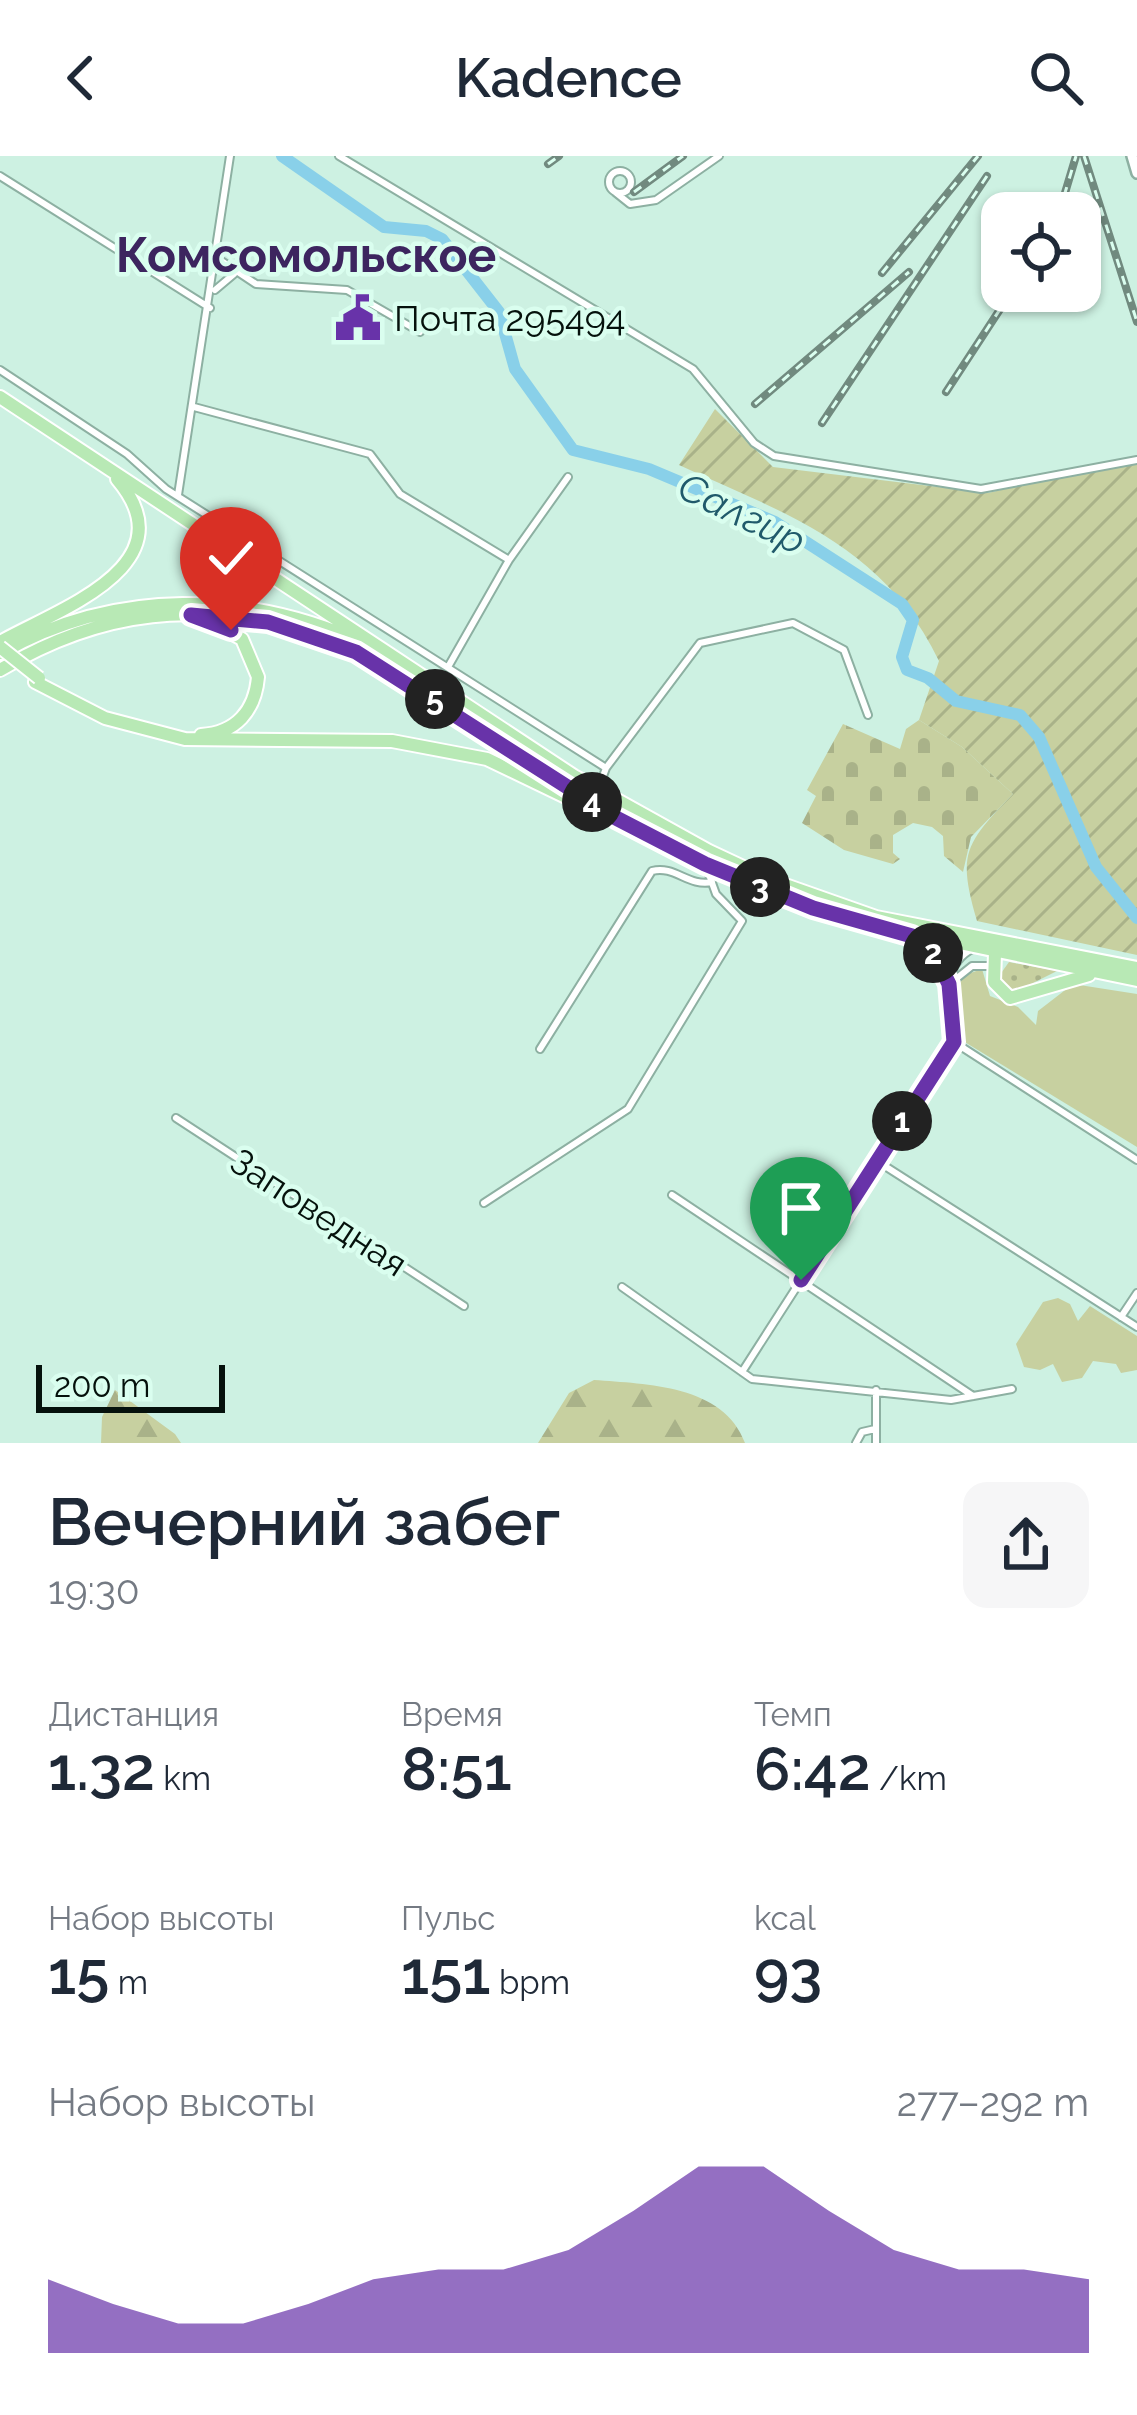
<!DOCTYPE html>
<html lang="ru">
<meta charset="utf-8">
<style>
body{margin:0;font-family:Raleway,sans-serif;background:#f6f6f7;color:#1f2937;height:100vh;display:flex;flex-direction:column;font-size:45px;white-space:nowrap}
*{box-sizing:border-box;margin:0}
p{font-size:39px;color:#747a83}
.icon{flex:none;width:66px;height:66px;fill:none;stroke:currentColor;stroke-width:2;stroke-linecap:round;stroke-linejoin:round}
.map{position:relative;height:1287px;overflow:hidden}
.sheet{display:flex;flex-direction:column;background:#fff;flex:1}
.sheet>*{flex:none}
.buttons{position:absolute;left:981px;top:36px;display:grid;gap:24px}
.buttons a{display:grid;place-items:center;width:120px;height:120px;border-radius:24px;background:#fff;box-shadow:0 3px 9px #0004;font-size:60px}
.scale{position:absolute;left:36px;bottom:30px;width:189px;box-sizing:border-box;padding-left:12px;border:6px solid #05110c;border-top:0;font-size:33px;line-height:42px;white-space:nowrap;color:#05110c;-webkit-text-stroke:9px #dafeef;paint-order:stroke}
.pin{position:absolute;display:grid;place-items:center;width:102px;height:102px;color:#fff;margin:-123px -51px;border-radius:50% 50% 50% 0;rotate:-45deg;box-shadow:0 0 12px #0007}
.pin .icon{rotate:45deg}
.km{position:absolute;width:60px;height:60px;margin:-30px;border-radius:50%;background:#222;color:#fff;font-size:33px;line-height:60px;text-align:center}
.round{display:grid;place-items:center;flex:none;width:126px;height:126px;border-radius:24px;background:#f6f6f7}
.head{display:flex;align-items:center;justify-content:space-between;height:204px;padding:0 48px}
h1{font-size:66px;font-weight:600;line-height:90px}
.stats{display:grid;grid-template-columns:repeat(3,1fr);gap:18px;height:204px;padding:12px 48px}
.stats div{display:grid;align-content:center}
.stats b{font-size:60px;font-weight:600}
.stats small{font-size:33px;font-weight:400}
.stats p{font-size:33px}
.chart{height:336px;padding:24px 48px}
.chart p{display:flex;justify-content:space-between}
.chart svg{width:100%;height:216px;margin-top:12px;fill:#6833a9;opacity:.7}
header{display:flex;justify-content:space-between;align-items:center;height:156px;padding:0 48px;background:#fff;font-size:54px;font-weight:600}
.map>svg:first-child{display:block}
</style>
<header><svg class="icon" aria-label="back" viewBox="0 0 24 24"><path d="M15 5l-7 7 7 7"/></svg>Kadence<svg class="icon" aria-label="search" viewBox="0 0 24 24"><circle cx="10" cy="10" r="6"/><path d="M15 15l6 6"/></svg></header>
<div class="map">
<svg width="1137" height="1287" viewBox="0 0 1137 1287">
<defs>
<pattern id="grass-dots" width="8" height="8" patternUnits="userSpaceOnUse" patternTransform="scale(3)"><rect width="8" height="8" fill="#c7d0a0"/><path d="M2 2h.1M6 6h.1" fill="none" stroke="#a9b289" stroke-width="1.8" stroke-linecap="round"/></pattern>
<pattern id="forest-firs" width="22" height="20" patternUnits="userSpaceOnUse" patternTransform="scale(3)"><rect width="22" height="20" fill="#c7d0a0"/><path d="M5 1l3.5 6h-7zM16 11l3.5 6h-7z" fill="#a9b289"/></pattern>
<pattern id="cemetery-stones" width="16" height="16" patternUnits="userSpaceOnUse" patternTransform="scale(3)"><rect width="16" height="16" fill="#c7d0a0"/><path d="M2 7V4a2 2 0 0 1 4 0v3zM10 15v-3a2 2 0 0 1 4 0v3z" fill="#a9b289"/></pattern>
<pattern id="garden-furrows" width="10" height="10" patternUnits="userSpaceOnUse" patternTransform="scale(3)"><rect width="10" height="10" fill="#c7d0a0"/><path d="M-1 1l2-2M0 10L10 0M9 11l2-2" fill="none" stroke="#a9b289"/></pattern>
</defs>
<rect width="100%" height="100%" fill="#cdf1e2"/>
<path fill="url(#grass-dots)" d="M 1009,806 L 1057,815 L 1017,835 L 1005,832 L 999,820 Z"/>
<path fill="url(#forest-firs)" d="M 594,1224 C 647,1228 724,1229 745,1287 L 538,1287 L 569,1237 Z
M 115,1234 L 175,1278 L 181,1287 L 101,1287 L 102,1261 Z"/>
<path fill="url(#cemetery-stones)" d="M 919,564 L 962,591 L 1013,638 L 971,681 L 963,716 L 944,700 L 943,680 L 932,671 L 913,667 L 893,679 L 893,697 L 900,703 L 893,708 L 844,694 L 802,667 L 816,640 L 807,634 L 843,568 L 900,593 L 906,573 Z"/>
<path fill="#c7d0a0" d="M 982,813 L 990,840 L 1018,851 L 1036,869 L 1038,855 L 1073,828 L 1137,838 L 1137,991 L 963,885 L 953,834 L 962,820 Z
M 1058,1142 L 1070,1148 L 1078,1165 L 1090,1150 L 1137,1180 L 1137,1214 L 1121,1217 L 1116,1208 L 1093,1205 L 1082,1222 L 1062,1226 L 1053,1208 L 1040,1214 L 1024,1211 L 1016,1188 L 1043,1146 Z"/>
<path fill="url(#garden-furrows)" d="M 715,253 L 773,311 L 988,337 L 1137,302 L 1137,799 L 977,765 C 957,697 965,688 1013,638 L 962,591 L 919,564 L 939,505 C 883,389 788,359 679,309 Z"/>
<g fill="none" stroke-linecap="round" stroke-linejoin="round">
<path stroke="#89d0e9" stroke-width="12" d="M 282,0 L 384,71 L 426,75 L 442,83 L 499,156 L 515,213 L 573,294 L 649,313 L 775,366 L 902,448 L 913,464 L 902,501 L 907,514 L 928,522 L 956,545 L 1020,559 L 1039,581 L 1096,711 L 1137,762"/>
<defs>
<path id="street" d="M 339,0 L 693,213 L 754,287 L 774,300 L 981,333 L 1137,304
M609 26a11 11 0 1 1 22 0a11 11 0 1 1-22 0Z
M 0,20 L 210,152
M 615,36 L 630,48 L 656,44 L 719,0
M 217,102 L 256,128 L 347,134 L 420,176
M 215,134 L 234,118
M 0,214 L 127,298 L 166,333 L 606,612
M 194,251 L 370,298 L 400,338 L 509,404
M 178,339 L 230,0
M 448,511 L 509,404 L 568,321
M 608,635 L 602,623 L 606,612 L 700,487 L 793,467 L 844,494 L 868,559
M 912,780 L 934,798 L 946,819
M 952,826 L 972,810 L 992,810
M 954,886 L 1137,1004
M 954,886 C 951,851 937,810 974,792
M 540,893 L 652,715 C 675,709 688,731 712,726
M 176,962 L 464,1150
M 877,1005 L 1137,1171
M 672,1039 L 973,1240
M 484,1047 L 628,953 L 742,765 L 716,738 L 707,713
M 622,1131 L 752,1223 L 951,1244 L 1012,1233
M 1121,1161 L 1137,1137
M 742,1216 L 954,886
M 856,1287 L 862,1276 L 875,1273
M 876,1287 L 876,1234"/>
<path id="secondary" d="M 1132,0 L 1137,17"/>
<path id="primary" d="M 0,241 L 574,620 L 709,695 L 771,724 L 876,761 L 1137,812
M 0,486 C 61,452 190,409 117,323
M 1,497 C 115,432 250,434 367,489
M 0,514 C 225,380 398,514 583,640
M 35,526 L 105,562 L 185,583 L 392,585 L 487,603 L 705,708 L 839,762 L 1137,824
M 201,579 C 236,577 255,555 258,521 L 242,483 L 204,463
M 995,797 L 994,826 L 1010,842 L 1089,819"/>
</defs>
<use href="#street" stroke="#8db0a2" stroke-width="10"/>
<use href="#secondary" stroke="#8db0a2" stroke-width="14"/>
<use href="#primary" stroke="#fff" stroke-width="16"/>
<use href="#street" stroke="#fff" stroke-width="6"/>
<use href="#secondary" stroke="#fff" stroke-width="9"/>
<use href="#primary" stroke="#b8e9b5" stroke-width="12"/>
<defs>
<path id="rail" d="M 1084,0 L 1137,166
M 548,8 L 559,0
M 634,36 L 683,0
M 1059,57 L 1076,0
M 882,117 L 978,0
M 946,236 L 1012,135
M 755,248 L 909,116
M 822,267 L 987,20"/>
</defs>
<use href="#rail" stroke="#718a7f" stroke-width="8"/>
<use href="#rail" stroke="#dafeef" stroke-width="3" stroke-dasharray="9" stroke-linecap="butt"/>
<defs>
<path id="primary-bridge" d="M 0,491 L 39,522"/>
</defs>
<use href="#primary-bridge" stroke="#fff" stroke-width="16" stroke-linecap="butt"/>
<use href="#primary-bridge" stroke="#b8e9b5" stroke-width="12"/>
</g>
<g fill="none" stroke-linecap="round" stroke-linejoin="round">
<defs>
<path id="route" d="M 231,474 L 191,459 L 268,466 L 356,496 L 616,662 L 705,708 L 813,752 L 912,780 L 934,798 L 949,828 L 954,886 L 801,1124"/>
</defs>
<use href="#route" stroke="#fff" stroke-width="24"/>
<use href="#route" stroke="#6833a9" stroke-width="15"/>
</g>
<defs>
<symbol id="civic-bare" viewBox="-9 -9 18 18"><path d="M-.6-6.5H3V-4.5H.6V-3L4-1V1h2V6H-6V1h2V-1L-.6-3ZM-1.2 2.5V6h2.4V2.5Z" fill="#6833a9" stroke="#dafeef" stroke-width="2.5" paint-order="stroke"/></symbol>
</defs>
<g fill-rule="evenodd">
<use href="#civic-bare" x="325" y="129" width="66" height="66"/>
</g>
<g text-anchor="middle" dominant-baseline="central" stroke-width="9" stroke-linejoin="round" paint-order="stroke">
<g font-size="36" fill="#05110c" stroke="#dafeef" text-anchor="start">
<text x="394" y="162">Почта 295494</text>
</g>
<g font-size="36" fill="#05110c" stroke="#dafeef">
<text transform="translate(319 1056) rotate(33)">Заповедная</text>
</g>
<g font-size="39" font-style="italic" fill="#205a6b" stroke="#dafeef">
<text transform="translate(742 357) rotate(26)">Салгир</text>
</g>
<g font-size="48" font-weight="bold" fill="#3d255f" stroke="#dafeef">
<text x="306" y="99">Комсомольское</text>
</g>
</g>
</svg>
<div class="buttons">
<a><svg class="icon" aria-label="locate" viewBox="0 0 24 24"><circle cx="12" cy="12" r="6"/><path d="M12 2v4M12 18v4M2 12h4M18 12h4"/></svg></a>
</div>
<div class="scale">200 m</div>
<div class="pin" style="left:801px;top:1124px;background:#1e9e55"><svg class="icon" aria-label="arrive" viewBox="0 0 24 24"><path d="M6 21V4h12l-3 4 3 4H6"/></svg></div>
<div class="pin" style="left:231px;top:474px;background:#d93025"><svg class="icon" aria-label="check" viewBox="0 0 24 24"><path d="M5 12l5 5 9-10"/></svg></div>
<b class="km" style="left:902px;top:965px">1</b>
<b class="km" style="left:933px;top:797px">2</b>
<b class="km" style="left:760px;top:731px">3</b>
<b class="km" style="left:592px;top:646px">4</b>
<b class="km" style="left:435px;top:543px">5</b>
</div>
<section class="sheet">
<div class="head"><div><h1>Вечерний забег</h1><p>19:30</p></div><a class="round"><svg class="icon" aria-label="share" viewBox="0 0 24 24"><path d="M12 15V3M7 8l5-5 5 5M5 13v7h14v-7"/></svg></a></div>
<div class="stats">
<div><p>Дистанция</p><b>1.32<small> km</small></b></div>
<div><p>Время</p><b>8:51</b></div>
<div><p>Темп</p><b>6:42<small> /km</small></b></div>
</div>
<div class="stats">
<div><p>Набор высоты</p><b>15<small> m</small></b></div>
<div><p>Пульс</p><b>151<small> bpm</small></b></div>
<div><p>kcal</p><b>93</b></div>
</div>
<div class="chart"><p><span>Набор высоты</span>277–292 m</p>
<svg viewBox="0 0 160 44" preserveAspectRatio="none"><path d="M0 44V29L10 34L20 38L30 38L40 34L50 29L60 27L70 27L80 23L90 15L100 6L110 6L120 15L130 23L140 27L150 27L160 29V44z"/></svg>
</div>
</section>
